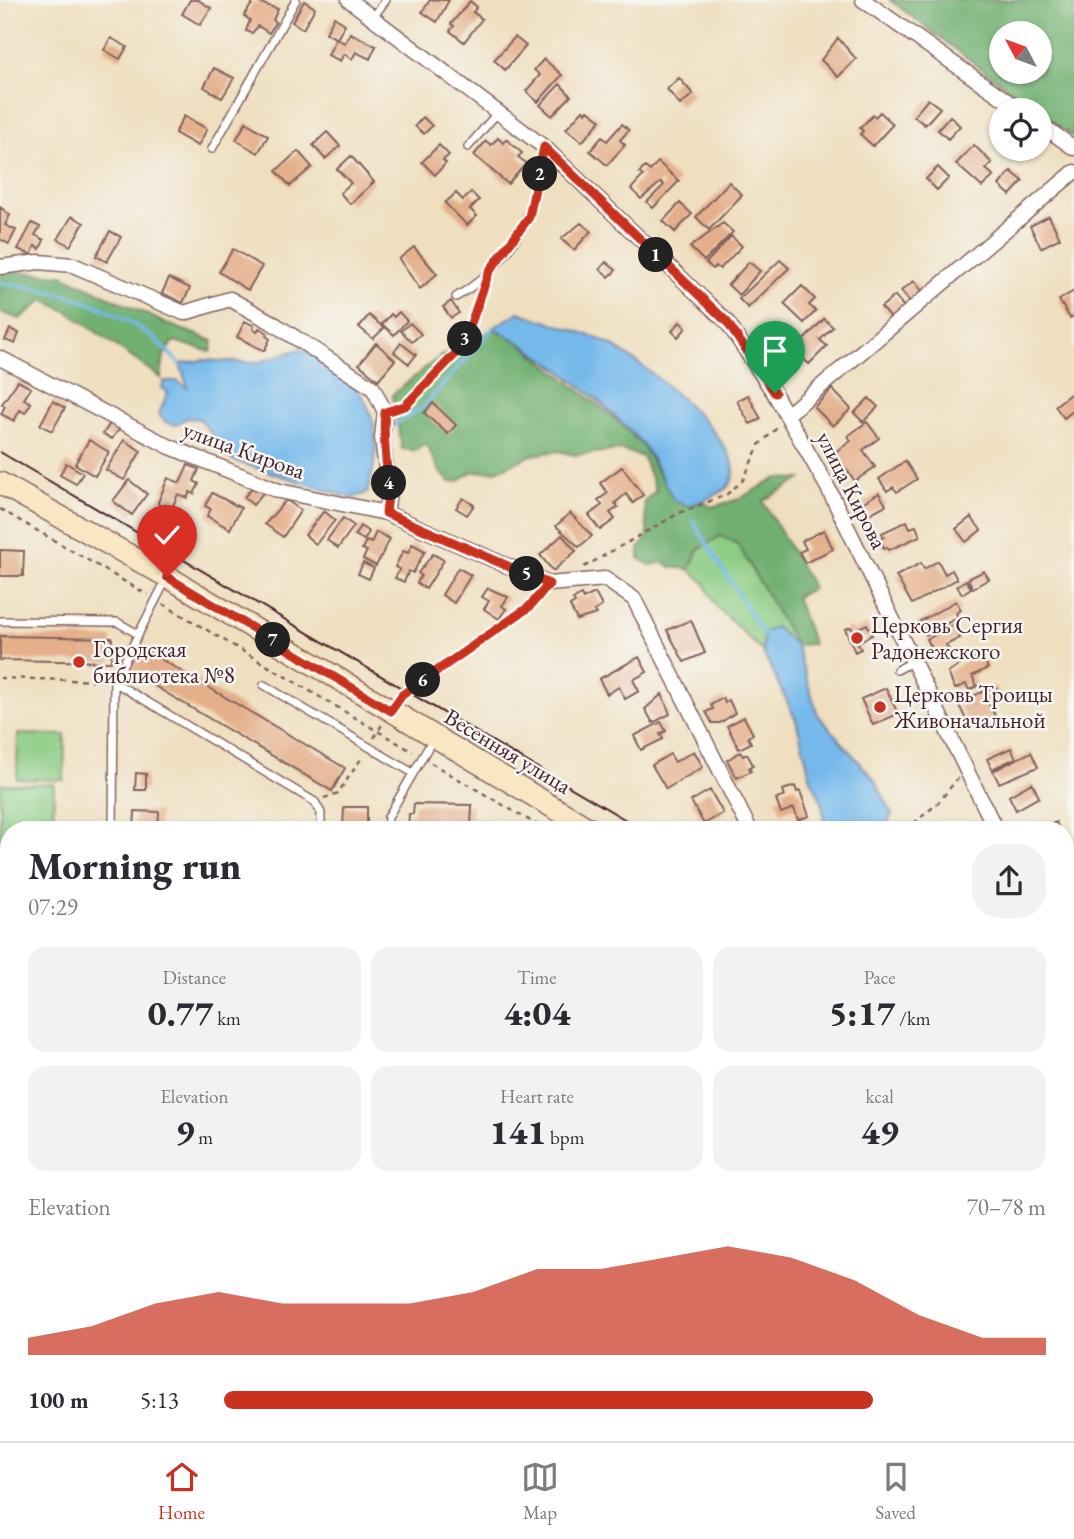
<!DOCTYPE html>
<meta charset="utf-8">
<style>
body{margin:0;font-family:"EB Garamond",serif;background:#f2f2f3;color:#2b2b33;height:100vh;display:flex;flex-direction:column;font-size:26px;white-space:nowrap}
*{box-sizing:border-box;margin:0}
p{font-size:23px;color:#7c7c81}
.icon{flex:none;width:38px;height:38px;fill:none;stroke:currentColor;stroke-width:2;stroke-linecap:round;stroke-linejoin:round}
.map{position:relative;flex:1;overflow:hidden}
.drawer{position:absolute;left:0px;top:821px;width:1074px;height:621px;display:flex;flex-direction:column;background:#fff;border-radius:28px 28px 0 0;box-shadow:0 2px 5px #0004}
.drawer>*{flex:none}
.needle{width:46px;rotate:311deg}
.buttons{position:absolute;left:989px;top:21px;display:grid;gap:14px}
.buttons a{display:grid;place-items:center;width:63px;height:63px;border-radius:50%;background:#fff;box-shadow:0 2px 5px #0004;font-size:35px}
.pin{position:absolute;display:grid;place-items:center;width:60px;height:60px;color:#fff;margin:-72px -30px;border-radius:50% 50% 50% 0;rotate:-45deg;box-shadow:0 0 7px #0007}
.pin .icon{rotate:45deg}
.km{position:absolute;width:35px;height:35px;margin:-18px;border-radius:50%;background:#222;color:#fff;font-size:19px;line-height:35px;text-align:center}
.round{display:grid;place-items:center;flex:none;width:74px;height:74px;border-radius:28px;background:#f2f2f3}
.head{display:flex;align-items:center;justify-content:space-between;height:119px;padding:0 28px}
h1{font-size:38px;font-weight:800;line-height:52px}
.figures{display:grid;grid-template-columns:repeat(3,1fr);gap:10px;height:119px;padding:7px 28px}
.figures div{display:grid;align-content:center;border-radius:18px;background:#f2f2f3;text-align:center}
.figures b{font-size:35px;font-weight:800}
.figures small{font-size:19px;font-weight:400}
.figures p{font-size:19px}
.chart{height:196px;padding:14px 28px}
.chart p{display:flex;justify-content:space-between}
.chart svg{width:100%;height:126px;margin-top:7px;fill:#c8321e;opacity:.7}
ul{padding:0 28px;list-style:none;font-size:23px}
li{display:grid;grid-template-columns:112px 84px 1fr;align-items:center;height:52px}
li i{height:18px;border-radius:9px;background:#c8321e}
.tab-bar{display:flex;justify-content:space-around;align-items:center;height:98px;border-top:2px solid #e1e1e2;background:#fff;font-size:19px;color:#7c7c81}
.tab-bar a{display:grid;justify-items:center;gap:4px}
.tab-bar .selected{color:#c8321e}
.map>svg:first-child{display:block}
</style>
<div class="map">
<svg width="1074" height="1441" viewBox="0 0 1074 1441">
<rect width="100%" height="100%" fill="#f6f6f2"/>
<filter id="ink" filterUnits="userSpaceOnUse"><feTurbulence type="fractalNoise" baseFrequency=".0143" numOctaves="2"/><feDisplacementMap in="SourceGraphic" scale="14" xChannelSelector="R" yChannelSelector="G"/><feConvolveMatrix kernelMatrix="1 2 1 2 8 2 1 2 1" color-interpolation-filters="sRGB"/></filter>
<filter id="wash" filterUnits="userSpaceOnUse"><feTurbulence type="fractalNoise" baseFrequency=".00686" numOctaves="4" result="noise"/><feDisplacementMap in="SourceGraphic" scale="28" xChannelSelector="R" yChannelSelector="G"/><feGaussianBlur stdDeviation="1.57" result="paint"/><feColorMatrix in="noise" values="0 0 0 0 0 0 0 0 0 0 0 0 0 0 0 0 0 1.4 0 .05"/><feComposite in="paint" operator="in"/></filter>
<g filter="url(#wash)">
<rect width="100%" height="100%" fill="#efdfbf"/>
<path fill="#8ccc83" stroke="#6b7657" stroke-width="2" d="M 720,536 L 737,543 L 796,645 L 775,627 L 763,634 L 763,652 L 715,605 L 705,583 L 689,569 L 698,550 Z
M 18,734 L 65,735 L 64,780 L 17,779 Z
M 0,784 L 54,784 L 53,829 L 9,830 L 9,933 L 0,933 Z
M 0,972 L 9,972 L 9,1171 L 0,1170 Z
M 0,1280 L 9,1292 L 9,1433 L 347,1433 L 369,1441 L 0,1441 Z"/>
<path fill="#71b071" stroke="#5e684e" stroke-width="2" fill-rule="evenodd" d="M 890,0 L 1074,0 L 1074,138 ZM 1001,33 L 1040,33 L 1040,72 L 1001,72 Z
M 0,271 L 62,275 L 165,323 L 213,341 L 211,352 L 174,341 L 164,355 L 161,378 L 67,311 L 43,300 L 20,319 L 0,312 Z
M 493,328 L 515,339 L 620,423 L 643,446 L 659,475 L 689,506 L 702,501 L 712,507 L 739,499 L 777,478 L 801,479 L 763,501 L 813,588 L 796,597 L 813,644 L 796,645 L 737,543 L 720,536 L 698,550 L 689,569 L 671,567 L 664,562 L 650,565 L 639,558 L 639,549 L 648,537 L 644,501 L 656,491 L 643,457 L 621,450 L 574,455 L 558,451 L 532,455 L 496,471 L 471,472 L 459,481 L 450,482 L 440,472 L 426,444 L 414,451 L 402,449 L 392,395 L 441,355 L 476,341 Z"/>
<path fill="#75b9eb" stroke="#606c8b" stroke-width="2" d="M 519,312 C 547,323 578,329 605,342 C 634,355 746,443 733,478 C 728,494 703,500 689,506 L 674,501 C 664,483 655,460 642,444 C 608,405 539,350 493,328 Z
M 300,349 C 367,378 390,423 367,493 L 352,498 L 231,460 L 200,419 L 187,418 L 176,425 L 165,422 L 159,414 L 168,392 L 162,388 L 164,381 L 177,381 L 188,388 L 180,364 L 203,360 L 256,363 Z
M 775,627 L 796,645 L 818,715 L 874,779 L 892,813 L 885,829 L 825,829 L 822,802 L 811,779 L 796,720 L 763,652 L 763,634 Z
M 1066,1107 L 1074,1114 L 1074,1177 L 1066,1180 Z"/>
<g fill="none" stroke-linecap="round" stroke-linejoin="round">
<path stroke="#75b9eb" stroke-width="3.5" d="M 0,283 C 50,288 102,302 144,331 C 157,340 169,353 180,364
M 394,425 L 423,407 L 493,328
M 693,521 L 763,634"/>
</g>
<g id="blocks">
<path fill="#e5af8a" d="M 190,0 L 198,0 L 211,8 L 200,25 L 182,14 Z
M 430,0 L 449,0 L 437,22 L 422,12 Z
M 254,1 L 278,9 L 273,20 L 276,22 L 269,33 L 258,26 L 252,33 L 246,31 L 250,20 L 244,16 Z
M 304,1 L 315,8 L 303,29 L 292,22 Z
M 470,1 L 477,7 L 473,12 L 482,19 L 464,42 L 450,31 L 454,26 L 451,24 Z
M 334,17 L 345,24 L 337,39 L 326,33 Z
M 350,33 L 376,46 L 370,59 L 356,52 L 352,59 L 344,54 L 340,61 L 328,55 L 336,39 L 345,43 Z
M 515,37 L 526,46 L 505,70 L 494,60 Z
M 111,38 L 127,47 L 120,59 L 104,50 Z
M 838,38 L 856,59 L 838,77 L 821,60 Z
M 544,59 L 562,75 L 538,102 L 526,91 L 540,75 L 534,70 Z
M 214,68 L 234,78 L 222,98 L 204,87 Z
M 679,78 L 693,94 L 680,105 L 667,89 Z
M 560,84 L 571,96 L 552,116 L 540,105 Z
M 928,99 L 940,108 L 925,125 L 914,116 Z
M 583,110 L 586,113 L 588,110 L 601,120 L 582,142 L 566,129 Z
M 880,112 L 893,124 L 873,146 L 860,134 L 863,131 L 860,128 L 873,115 L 875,117 Z
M 184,116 L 207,129 L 198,146 L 175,133 Z
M 950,116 L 960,126 L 948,139 L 938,130 Z
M 423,117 L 432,126 L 424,134 L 415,126 Z
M 246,122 L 268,136 L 258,153 L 236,140 Z
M 622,124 L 629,130 L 620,140 L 625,145 L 607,165 L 590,151 L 602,137 L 607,141 Z
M 327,132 L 340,146 L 325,159 L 313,145 Z
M 498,138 L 503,143 L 506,139 L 522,153 L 518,157 L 526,163 L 508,184 L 474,155 L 486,141 L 491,145 Z
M 439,145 L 449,155 L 443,160 L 446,163 L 435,175 L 422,162 Z
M 974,145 L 992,163 L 986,169 L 994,176 L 982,187 L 956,164 Z
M 298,151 L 312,167 L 290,186 L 276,171 Z
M 351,156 L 374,182 L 350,204 L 340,193 L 351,183 L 337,169 Z
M 658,162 L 679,181 L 653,208 L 647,202 L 664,185 L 661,182 L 641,199 L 631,189 L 643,176 L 639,173 L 645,167 L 650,171 Z
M 938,167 L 949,178 L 937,190 L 926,179 Z
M 1011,171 L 1023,181 L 1010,195 L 999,185 Z
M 729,182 L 742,195 L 709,230 L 696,217 Z
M 471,192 L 479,200 L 470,209 L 477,216 L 467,225 L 445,203 L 456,193 L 463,200 Z
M 680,203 L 692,214 L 675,232 L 663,221 Z
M 0,207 L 10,215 L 5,225 L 16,230 L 9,244 L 0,239 Z
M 72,216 L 84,223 L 70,246 L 58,239 Z
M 1049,216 L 1060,238 L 1041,248 L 1030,226 Z
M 32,223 L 40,227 L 35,235 L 44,240 L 40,249 L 35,246 L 31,255 L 18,249 Z
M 581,223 L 591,231 L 574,250 L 561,239 Z
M 723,223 L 733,232 L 704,261 L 690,247 Z
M 110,231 L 121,237 L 107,262 L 96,256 Z
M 731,236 L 742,246 L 720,269 L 716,266 L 713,269 L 706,263 Z
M 414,247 L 437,274 L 420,289 L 399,259 Z
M 233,249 L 262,266 L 248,290 L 219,272 Z
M 780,260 L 789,268 L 748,308 L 739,299 Z
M 606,262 L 616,270 L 609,277 L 600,269 Z
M 749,262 L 760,271 L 739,295 L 728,285 Z
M 169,278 L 190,288 L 183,303 L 162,293 Z
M 914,281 L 922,291 L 910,302 L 901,291 Z
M 802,286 L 815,299 L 809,305 L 816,311 L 804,323 L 784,304 Z
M 1074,291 L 1074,316 L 1070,318 L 1059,300 Z
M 895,296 L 905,308 L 892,319 L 881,307 Z
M 451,301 L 459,313 L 451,318 L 443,307 Z
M 399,312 L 407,321 L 394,335 L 382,324 L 391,314 L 394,317 Z
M 369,315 L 384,328 L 373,339 L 359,327 Z
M 824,319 L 833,327 L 820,340 L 827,346 L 809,364 L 794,350 Z
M 245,321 L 254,326 L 253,329 L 257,332 L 259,328 L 268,333 L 266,336 L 270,339 L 264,351 L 237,337 Z
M 680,322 L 686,328 L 678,337 L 672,331 Z
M 410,323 L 421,334 L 412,342 L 401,331 Z
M 10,329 L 19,333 L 15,344 L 5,340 Z
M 376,343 L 395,360 L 378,380 L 359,364 Z
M 401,343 L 416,355 L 409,364 L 394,352 Z
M 18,381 L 31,388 L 24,399 L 31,403 L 25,413 L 20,410 L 14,421 L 1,414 L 5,406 L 2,404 Z
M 832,389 L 851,409 L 833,426 L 814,407 Z
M 1074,391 L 1074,410 L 1064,418 L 1055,406 Z
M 748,395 L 761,419 L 750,424 L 737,401 Z
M 869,398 L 878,407 L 863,422 L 854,413 Z
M 53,401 L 65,408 L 52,431 L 40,425 Z
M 433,403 L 456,425 L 448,434 L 424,413 Z
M 111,422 L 120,428 L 112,439 L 103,434 Z
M 867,422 L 879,438 L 863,450 L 875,467 L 855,481 L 834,453 L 851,441 L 848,436 Z
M 89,440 L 109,452 L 95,476 L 75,464 Z
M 124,440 L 141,451 L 124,480 L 106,470 Z
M 905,461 L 917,479 L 897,492 L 893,487 L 887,491 L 879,479 Z
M 66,463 L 83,473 L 76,484 L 60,475 Z
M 188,465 L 199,469 L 194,481 L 199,484 L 194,494 L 190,492 L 187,498 L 178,494 L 172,508 L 165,505 L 160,508 L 158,502 L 168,478 L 180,483 Z
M 622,467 L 643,495 L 633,503 L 626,494 L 615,503 L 618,507 L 610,513 L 615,519 L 600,530 L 589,515 L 602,505 L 598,500 L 608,493 L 600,483 Z
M 129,480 L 147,494 L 132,515 L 113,501 Z
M 255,485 L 263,493 L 253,505 L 244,497 Z
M 212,493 L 241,508 L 230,529 L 207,516 L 211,509 L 205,506 Z
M 879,493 L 886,505 L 869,514 L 862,503 Z
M 463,498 L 474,505 L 467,515 L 456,508 Z
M 286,500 L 301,510 L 283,537 L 265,524 Z
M 324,511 L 335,520 L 316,544 L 305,535 Z
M 570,513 L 592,536 L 579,547 L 556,526 Z
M 971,517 L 981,530 L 966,542 L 956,529 Z
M 343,518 L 354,526 L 338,548 L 327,540 Z
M 907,521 L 910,528 L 916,526 L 920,536 L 889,550 L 887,547 L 884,548 L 880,539 L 884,537 L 882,533 Z
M 360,526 L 369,532 L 364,540 L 355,535 Z
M 824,530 L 833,549 L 805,563 L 799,552 L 806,549 L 802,541 Z
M 376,532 L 390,539 L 376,566 L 363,559 L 367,551 L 362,549 L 366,541 L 371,543 Z
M 562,535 L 576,551 L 553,571 L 540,555 Z
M 412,544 L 425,551 L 413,573 L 409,571 L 404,582 L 395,578 L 400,569 L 395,567 L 403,551 L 408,553 Z
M 0,550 L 24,551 L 23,576 L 0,576 Z
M 433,554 L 444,560 L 426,589 L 417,583 L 421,575 L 418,573 Z
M 938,561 L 945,574 L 952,570 L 957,579 L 912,604 L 896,576 L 921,563 L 924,569 Z
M 363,563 L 374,568 L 369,579 L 358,574 Z
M 458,568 L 471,575 L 454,603 L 442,595 Z
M 984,571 L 989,579 L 973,588 L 968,579 Z
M 966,580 L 971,588 L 962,594 L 957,586 Z
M 488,588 L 508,597 L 502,606 L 506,609 L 499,619 L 484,609 L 489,601 L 482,597 Z
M 595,593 L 602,606 L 594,611 L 596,614 L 577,620 L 570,606 L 575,603 L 573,600 L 581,595 L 583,599 Z
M 956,601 L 961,610 L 956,613 L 958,617 L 926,635 L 919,622 Z
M 691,620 L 705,653 L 684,662 L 667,630 Z
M 867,624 L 872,635 L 857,642 L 861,649 L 855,652 L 845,629 L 851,627 L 853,631 Z
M 954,625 L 960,638 L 946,645 L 950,652 L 937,659 L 927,639 Z
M 0,636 L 112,638 L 111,662 L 0,660 Z
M 137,645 L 345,768 L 332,791 L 124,668 Z
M 982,656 L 988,668 L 972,676 L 977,686 L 969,690 L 966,684 L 955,689 L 948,673 L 969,658 L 971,661 Z
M 639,657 L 647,672 L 633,680 L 639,691 L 625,699 L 619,687 L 607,694 L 599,679 Z
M 995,686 L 1001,698 L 989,703 L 995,716 L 970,728 L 958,703 Z
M 886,688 L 898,714 L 873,725 L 861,699 Z
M 662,694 L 670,714 L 653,723 L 645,709 Z
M 723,698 L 725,703 L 729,700 L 735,713 L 720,723 L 712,723 L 706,712 L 713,709 L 711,705 Z
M 744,717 L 753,734 L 748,737 L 751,743 L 739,749 L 727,726 Z
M 661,722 L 666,731 L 660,734 L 663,739 L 641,750 L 634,736 Z
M 1011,748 L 1016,758 L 992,769 L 987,759 Z
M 694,751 L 703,767 L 666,789 L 652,765 L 670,754 L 675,762 Z
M 740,752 L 743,756 L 747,754 L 753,765 L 749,768 L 751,771 L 737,778 L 727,760 Z
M 1031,752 L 1038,767 L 999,783 L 993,771 Z
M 136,773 L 146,774 L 146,790 L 135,790 Z
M 1032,783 L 1039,797 L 1016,810 L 1009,796 Z
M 795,786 L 797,792 L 800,791 L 809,816 L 798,820 L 794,808 L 781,813 L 776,799 L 785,796 L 783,790 Z
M 710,790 L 723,813 L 704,824 L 691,801 Z
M 414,804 L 472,805 L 471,825 L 465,825 L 465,830 L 408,830 L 409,814 L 413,814 Z
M 344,807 L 367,807 L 367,830 L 343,830 Z
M 135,811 L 159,812 L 158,830 L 134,830 Z
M 1056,822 L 1059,830 L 1039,830 Z
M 1070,864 L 1074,871 L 1074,889 L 1066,894 L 1066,866 Z
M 1066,1005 L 1074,1017 L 1074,1023 L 1066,1028 Z
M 1071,1224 L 1074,1226 L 1074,1246 L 1066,1242 Z
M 1066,1409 L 1074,1424 L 1066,1431 Z
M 535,1433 L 673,1433 L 673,1441 L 535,1436 Z
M 1028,1433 L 1061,1433 L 1047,1441 L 1026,1441 L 1023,1436 Z"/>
</g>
</g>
<g filter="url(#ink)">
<use href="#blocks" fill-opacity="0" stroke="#84625f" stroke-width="2"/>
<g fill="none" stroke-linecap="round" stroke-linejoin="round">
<defs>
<path id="service" d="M 374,16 L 386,0
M 468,147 L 498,112
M 212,149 L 296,0
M 456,297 C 517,260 534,214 544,147
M 0,621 L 117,622 L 138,634
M 897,670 L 912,662
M 114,682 L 315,802 L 321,813 L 321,830
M 264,685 L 413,773
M 392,710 L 402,695 L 529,607 L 549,584
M 113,830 L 114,682 L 166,580
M 387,830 L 388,817 L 433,739
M 0,1418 L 9,1419
M 82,1433 L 123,1441
M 471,1441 L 471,1433
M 716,1441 L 717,1433"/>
<path id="minor" d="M 349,0 L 544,147 L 727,322 L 774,393 L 827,486 L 996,830
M 863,0 L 1020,110
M 1040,124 L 1074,148
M 0,267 L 39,262 L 73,265 L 184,313 L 230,299 L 271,322 L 373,388 L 385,412 L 382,438 L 389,493 L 386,513
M 0,358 L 168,446 L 279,491 L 386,513 L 549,584 L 605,579 L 634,599 L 750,830
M 787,415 L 1074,172
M 1066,967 L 1074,980
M 1066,1188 L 1074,1185
M 1066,1368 L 1074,1382
M 380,1433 L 405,1441"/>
<path id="secondary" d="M 0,483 L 168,577 L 591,830
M 739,1441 L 739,1433"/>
</defs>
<use href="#service" stroke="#84625f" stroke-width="10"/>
<use href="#minor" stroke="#84625f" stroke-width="17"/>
<use href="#secondary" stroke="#84625f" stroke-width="24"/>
<path stroke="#84625f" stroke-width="2.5" stroke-dasharray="5 5" stroke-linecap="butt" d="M 395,409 C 415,403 452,364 463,346 C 473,329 477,307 484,289
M 0,509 L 148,595
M 584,567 L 679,513 L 726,495 L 743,480 L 759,445 L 779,426
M 163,604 L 413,752
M 0,678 L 105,681
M 374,738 L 383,723
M 431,763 L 546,830
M 324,798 L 338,793 L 363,756
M 906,830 L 938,803 L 958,778
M 0,905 L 9,911
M 0,925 L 9,916
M 0,949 L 9,949
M 0,1058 L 9,1058
M 0,1180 L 9,1180
M 0,1272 L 9,1284
M 0,1325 L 9,1318
M 0,1343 L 9,1349
M 0,1396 L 9,1354
M 132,1433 L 156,1438
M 213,1433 L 227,1441
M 356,1433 L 370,1438
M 155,1441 L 157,1433
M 695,1441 L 695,1433"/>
<use href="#service" stroke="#fff" stroke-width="7"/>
<use href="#minor" stroke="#fff" stroke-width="14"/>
<use href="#secondary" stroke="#f9e7c3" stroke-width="21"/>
<path stroke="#4a1f2b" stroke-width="2" d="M 0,452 L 643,830
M 763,1441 L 764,1433"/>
</g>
</g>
<g fill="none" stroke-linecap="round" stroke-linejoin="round" filter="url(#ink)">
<defs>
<path id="route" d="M 167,577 L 391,711 L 402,695 L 529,607 L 549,584 L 386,513 C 392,478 381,446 385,412 L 405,406 L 463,346 L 489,272 L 529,217 L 544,147 L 727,322 L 775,393"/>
</defs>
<use href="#route" stroke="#fff" stroke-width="14"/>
<use href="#route" stroke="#c8321e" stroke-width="9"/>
</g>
<g fill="#c8321e" stroke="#f6f6f2" stroke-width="2.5">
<circle cx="857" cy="638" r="7"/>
<circle cx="79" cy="662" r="7"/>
<circle cx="880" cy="707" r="7"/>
</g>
<g text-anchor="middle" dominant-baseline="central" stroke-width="5" stroke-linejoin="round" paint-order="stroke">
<g font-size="23" fill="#4a1f2b" stroke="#f6f6f2">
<text transform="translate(244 450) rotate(20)">улица Кирова</text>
<text transform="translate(852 490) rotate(63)">улица Кирова</text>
<text transform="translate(508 751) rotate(31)">Весенняя улица</text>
</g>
<g font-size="23" fill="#4a1f2b" stroke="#f6f6f2" text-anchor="start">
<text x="871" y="625">Церковь Сергия<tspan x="871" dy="26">Радонежского</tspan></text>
<text x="93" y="649">Городская<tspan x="93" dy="26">библиотека №8</tspan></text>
<text x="894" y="694">Церковь Троицы<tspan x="894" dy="26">Живоначальной</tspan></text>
</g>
</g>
</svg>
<div class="buttons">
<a><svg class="needle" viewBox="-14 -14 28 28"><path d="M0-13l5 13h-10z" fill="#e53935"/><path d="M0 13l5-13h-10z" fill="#7c7c81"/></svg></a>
<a><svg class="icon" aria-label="locate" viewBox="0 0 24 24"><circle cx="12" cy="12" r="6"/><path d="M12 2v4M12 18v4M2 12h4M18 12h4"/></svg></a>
</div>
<div class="pin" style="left:775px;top:393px;background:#1e9e55"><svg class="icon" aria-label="arrive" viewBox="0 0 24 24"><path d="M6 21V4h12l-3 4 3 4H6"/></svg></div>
<div class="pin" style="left:167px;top:577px;background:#d93025"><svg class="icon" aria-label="check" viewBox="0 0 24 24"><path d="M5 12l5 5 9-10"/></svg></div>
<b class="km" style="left:656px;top:255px">1</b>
<b class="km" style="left:540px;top:174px">2</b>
<b class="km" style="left:465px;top:339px">3</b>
<b class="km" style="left:389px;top:483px">4</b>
<b class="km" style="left:527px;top:574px">5</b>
<b class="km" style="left:423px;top:680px">6</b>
<b class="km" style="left:273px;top:640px">7</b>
<section class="drawer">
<div class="head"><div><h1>Morning run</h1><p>07:29</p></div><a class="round"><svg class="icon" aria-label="share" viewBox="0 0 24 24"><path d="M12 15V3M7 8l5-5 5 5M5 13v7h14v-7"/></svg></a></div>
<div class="figures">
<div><p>Distance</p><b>0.77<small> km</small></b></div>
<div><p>Time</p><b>4:04</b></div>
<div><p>Pace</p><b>5:17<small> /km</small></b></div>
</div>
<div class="figures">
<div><p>Elevation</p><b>9<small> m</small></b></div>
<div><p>Heart rate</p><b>141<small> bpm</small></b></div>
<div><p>kcal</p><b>49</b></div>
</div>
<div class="chart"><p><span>Elevation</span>70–78 m</p>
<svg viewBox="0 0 160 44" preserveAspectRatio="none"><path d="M0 44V38L10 34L20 26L30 22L40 26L50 26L60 26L70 22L80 14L90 14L100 10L110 6L120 10L130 18L140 30L150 38L160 38V44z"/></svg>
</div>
<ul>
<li><b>100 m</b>5:13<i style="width:79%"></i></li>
</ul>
</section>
</div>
<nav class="tab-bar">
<a class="selected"><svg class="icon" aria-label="home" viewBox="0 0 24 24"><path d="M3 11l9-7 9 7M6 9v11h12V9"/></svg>Home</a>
<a><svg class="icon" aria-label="map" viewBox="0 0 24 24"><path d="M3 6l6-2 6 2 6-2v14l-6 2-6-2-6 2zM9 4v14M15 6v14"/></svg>Map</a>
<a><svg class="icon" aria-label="saved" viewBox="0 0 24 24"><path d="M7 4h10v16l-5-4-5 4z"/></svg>Saved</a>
</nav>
